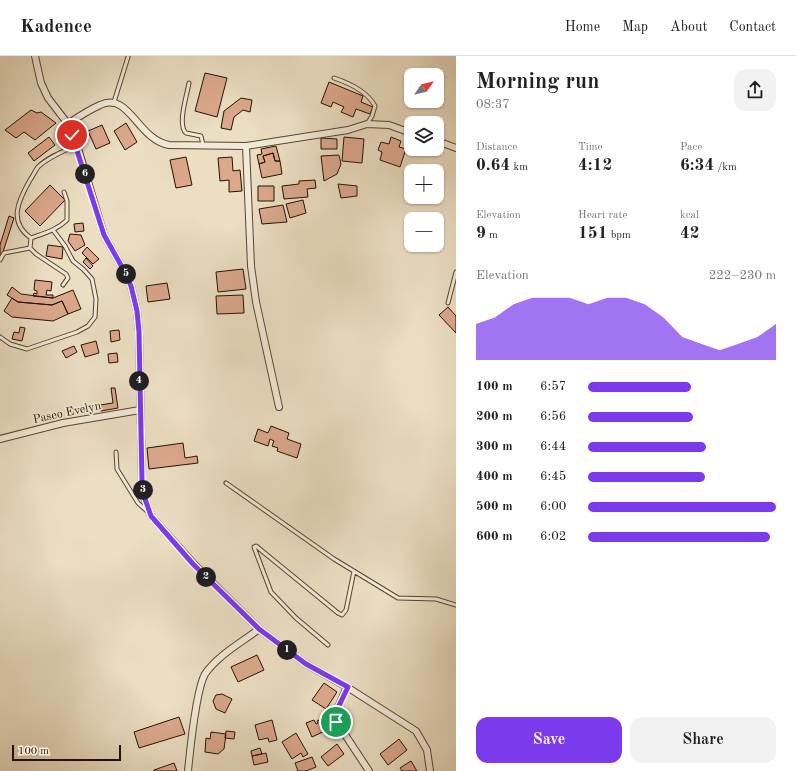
<!DOCTYPE html>
<meta charset="utf-8">
<style>
body{margin:0;font-family:"Old Standard TT",serif;background:#f2f2f2;color:#222;height:100vh;display:flex;flex-direction:column;font-size:15px;white-space:nowrap}
*{box-sizing:border-box;margin:0}
p{font-size:13px;color:#767676}
.icon{flex:none;width:22px;height:22px;fill:none;stroke:currentColor;stroke-width:2;stroke-linecap:round;stroke-linejoin:round}
.map{position:relative;flex:1;overflow:hidden}
.details{display:flex;flex-direction:column;background:#fff;width:340px}
.details>*{flex:none}
.needle{width:26px;rotate:56deg}
.tools{position:absolute;left:404px;top:12px;display:grid;gap:8px}
.tools a{display:grid;place-items:center;width:40px;height:40px;border-radius:8px;background:#fff;box-shadow:0 1px 3px #0004;font-size:20px}
.scale{position:absolute;left:12px;bottom:10px;width:109px;box-sizing:border-box;padding-left:4px;border:2px solid #251101;border-top:0;font-size:11px;line-height:14px;white-space:nowrap;color:#251101;-webkit-text-stroke:3px #f2ead8;paint-order:stroke}
.pin{position:absolute;display:grid;place-items:center;width:34px;height:34px;color:#fff;margin:-17px;border:2px solid #fff;border-radius:50%;box-shadow:0 1px 4px #0007}
.km{position:absolute;width:20px;height:20px;margin:-10px;border-radius:50%;background:#222;color:#fff;font-size:11px;line-height:20px;text-align:center}
.round{display:grid;place-items:center;flex:none;width:42px;height:42px;border-radius:12px;background:#f2f2f2}
.head{display:flex;align-items:center;justify-content:space-between;height:68px;padding:0 20px}
h1{font-size:22px;font-weight:700;line-height:30px}
.stats{display:grid;grid-template-columns:repeat(3,1fr);gap:6px;height:68px;padding:4px 20px}
.stats div{display:grid;align-content:center}
.stats b{font-size:17px;font-weight:700}
.stats small{font-size:11px;font-weight:400}
.stats p{font-size:11px}
.chart{height:112px;padding:8px 20px}
.chart p{display:flex;justify-content:space-between}
.chart svg{width:100%;height:72px;margin-top:4px;fill:#7c3aed;opacity:.7}
.cta{display:flex;gap:8px;margin-top:auto;padding:8px 20px}
.cta a{flex:1;height:46px;border-radius:12px;background:#7c3aed;color:#fff;font-size:16px;font-weight:700;line-height:46px;text-align:center}
.cta a+a{background:#f2f2f2;color:#222}
ul{padding:0 20px;list-style:none;font-size:13px}
li{display:grid;grid-template-columns:64px 48px 1fr;align-items:center;height:30px}
li i{height:10px;border-radius:5px;background:#7c3aed}
header{display:flex;align-items:center;gap:24px;box-sizing:border-box;height:56px;padding:0 20px;background:#fff;border-bottom:1px solid #e0e0e0}
header strong{font-size:19px}
nav{display:flex;gap:22px;margin-inline-start:auto;font-size:14px}
main{display:flex;flex:1;min-height:0}
.map>svg:first-child{display:block}
</style>
<header>
<strong>Kadence</strong>
<nav><a>Home</a><a>Map</a><a>About</a><a>Contact</a></nav>
</header>
<main>
<div class="map">
<svg width="456" height="715" viewBox="0 0 456 715">
<rect width="100%" height="100%" fill="#ebdec3"/>
<filter id="stains"><feTurbulence type="fractalNoise" baseFrequency=".005" numOctaves="4"/><feColorMatrix values="0 0 0 0 .2 0 0 0 0 .09 0 0 0 0 .02 0 0 0 .5 -.17"/></filter>
<radialGradient id="worn" r=".72"><stop offset=".6" stop-color="#630" stop-opacity="0"/><stop offset="1" stop-color="#630" stop-opacity=".3"/></radialGradient>
<path fill="#dba88c" stroke="#251101" d="M 205,17 L 227,22 L 217,61 L 195,55 Z
M 329,26 L 363,40 L 361,46 L 373,51 L 370,58 L 356,53 L 353,61 L 341,56 L 344,51 L 333,46 L 331,51 L 321,47 Z
M 241,42 L 252,44 L 250,56 L 243,54 L 234,61 L 231,74 L 221,72 L 224,55 Z
M 31,54 L 37,57 L 41,56 L 56,67 L 35,84 L 24,76 L 16,82 L 5,74 Z
M 126,67 L 137,86 L 125,94 L 114,75 Z
M 102,69 L 110,87 L 96,93 L 88,75 Z
M 49,81 L 55,89 L 34,105 L 28,97 Z
M 344,81 L 364,83 L 362,107 L 342,105 Z
M 391,81 L 401,85 L 399,91 L 406,93 L 400,111 L 380,104 L 382,96 L 378,94 L 381,86 L 389,88 Z
M 321,82 L 337,83 L 337,93 L 321,93 Z
M 276,90 L 280,105 L 275,105 L 273,97 L 263,100 L 265,106 L 259,108 L 257,99 L 262,98 L 261,93 Z
M 273,97 L 275,105 L 280,105 L 282,118 L 262,122 L 259,108 L 265,106 L 263,100 Z
M 339,99 L 341,108 L 337,118 L 324,125 L 321,100 Z
M 186,101 L 192,129 L 176,132 L 170,104 Z
M 232,101 L 233,115 L 240,114 L 242,135 L 229,136 L 229,124 L 220,125 L 218,102 Z
M 315,124 L 316,132 L 307,133 L 308,141 L 284,143 L 282,130 L 299,128 L 299,125 Z
M 338,128 L 357,130 L 357,140 L 341,142 Z
M 50,129 L 65,144 L 40,170 L 25,155 Z
M 258,130 L 274,130 L 274,145 L 258,145 Z
M 303,144 L 306,157 L 290,162 L 286,148 Z
M 283,149 L 287,166 L 262,168 L 259,153 Z
M 9,160 L 14,162 L 2,199 L 0,198 L 0,189 Z
M 83,167 L 84,175 L 75,176 L 74,168 Z
M 70,178 L 81,179 L 85,189 L 75,195 L 68,185 Z
M 48,189 L 63,191 L 62,203 L 46,200 Z
M 87,191 L 99,203 L 93,208 L 82,197 Z
M 86,202 L 93,210 L 90,213 L 83,206 Z
M 243,213 L 246,233 L 218,236 L 216,216 Z
M 35,224 L 52,226 L 51,235 L 47,234 L 46,239 L 53,239 L 53,242 L 33,240 L 34,237 L 37,238 L 37,235 L 34,234 Z
M 167,227 L 170,243 L 148,246 L 146,230 Z
M 12,231 L 21,238 L 53,242 L 73,234 L 81,253 L 68,258 L 62,245 L 52,249 L 18,246 L 7,239 Z
M 243,239 L 244,257 L 217,258 L 216,240 Z
M 12,242 L 18,246 L 52,249 L 62,245 L 68,258 L 53,265 L 12,261 L 4,255 Z
M 448,251 L 456,260 L 456,277 L 439,259 Z
M 20,271 L 25,272 L 22,285 L 12,283 L 14,276 L 19,277 Z
M 119,274 L 120,284 L 111,286 L 110,275 Z
M 96,285 L 99,297 L 85,301 L 81,289 Z
M 74,290 L 77,296 L 66,302 L 62,295 Z
M 117,297 L 118,306 L 109,307 L 108,298 Z
M 111,332 L 115,332 L 118,352 L 101,355 L 100,349 L 113,347 Z
M 271,370 L 289,377 L 287,383 L 301,388 L 297,402 L 277,395 L 278,392 L 272,390 L 274,385 L 270,383 L 268,390 L 254,385 L 258,373 L 268,377 Z
M 183,387 L 185,402 L 197,400 L 198,407 L 149,413 L 147,392 Z
M 257,599 L 264,614 L 238,626 L 231,611 Z
M 324,627 L 337,636 L 326,653 L 312,644 Z
M 222,638 L 232,643 L 225,657 L 216,653 L 213,645 L 216,639 Z
M 179,661 L 185,678 L 139,692 L 134,676 Z
M 321,663 L 327,674 L 312,681 L 306,667 L 314,664 L 316,668 L 318,667 L 317,665 Z
M 272,664 L 277,684 L 269,686 L 268,682 L 259,684 L 255,669 Z
M 226,675 L 235,676 L 234,683 L 225,682 Z
M 211,676 L 226,678 L 224,693 L 218,698 L 205,696 L 206,682 L 210,683 Z
M 296,677 L 308,698 L 303,701 L 301,697 L 292,703 L 282,686 Z
M 399,683 L 407,694 L 388,709 L 380,698 Z
M 337,688 L 344,698 L 328,710 L 321,701 Z
M 260,692 L 262,698 L 252,700 L 251,695 Z
M 266,697 L 268,706 L 254,709 L 252,700 Z
M 312,701 L 316,711 L 306,715 L 298,715 L 295,707 Z
M 411,705 L 417,715 L 402,715 L 400,712 Z
M 174,707 L 177,715 L 154,715 L 154,714 Z"/>
<g fill="none" stroke-linecap="round" stroke-linejoin="round">
<defs>
<path id="service" d="M 334,22 C 349,27 367,35 375,50 L 372,60 L 367,68
M 189,27 C 187,39 177,69 186,77 L 201,80 L 203,89
M 114,46 L 128,1
M 64,136 L 67,145 L 67,164 C 57,174 45,177 31,182 C 8,166 18,145 30,124 C 33,120 35,115 38,111 C 48,101 64,95 77,89
M 31,182 L 30,192 L 36,198 L 66,218 L 68,222 L 63,229
M 0,204 L 4,197 L 30,192
M 448,247 L 456,216
M 0,281 L 10,288 L 27,293 L 77,276 L 88,270 L 95,261 L 96,243 L 92,223 L 83,213 L 73,205 L 65,190 L 53,174
M 116,396 L 117,413 L 138,447 L 149,457
M 226,427 L 334,503 L 398,542 L 436,543 L 456,549
M 328,589 L 296,562 L 271,536 L 254,491 L 256,490 L 338,557 L 342,559 L 346,554 L 354,515"/>
<path id="minor" d="M 35,0 L 41,27 L 48,42 L 68,68 L 77,89 L 104,179 L 122,211 L 131,230 L 137,255 L 139,276 L 142,425 L 144,441 L 151,460 L 193,507 L 259,573 L 306,608 L 347,631 L 416,675 L 427,694 L 430,715
M 68,68 C 78,61 89,54 100,49 C 129,35 137,83 169,89 L 246,90 L 348,74 L 367,68 L 389,69 L 411,77
M 437,85 L 456,92
M 246,90 L 251,210 L 256,246 L 279,351
M 0,383 L 63,367 L 140,354
M 347,631 L 335,658 L 336,665 L 369,715
M 188,715 C 190,695 196,634 205,618 C 218,599 241,587 259,573"/>
</defs>
<use href="#service" stroke="#564432" stroke-width="5"/>
<use href="#minor" stroke="#564432" stroke-width="8"/>
<use href="#service" stroke="#f2ead8" stroke-width="3"/>
<use href="#minor" stroke="#f2ead8" stroke-width="6"/>
</g>
<g fill="none" stroke-linecap="round" stroke-linejoin="round">
<defs>
<path id="route" d="M 72,79 L 104,179 L 122,211 L 131,230 L 137,255 L 139,276 L 142,425 L 144,440 L 151,460 L 193,508 L 259,573 L 306,608 L 348,631 L 335,658 L 336,666"/>
</defs>
<use href="#route" stroke="#fff" stroke-width="8"/>
<use href="#route" stroke="#7c3aed" stroke-width="5"/>
</g>
<g text-anchor="middle" dominant-baseline="central" stroke-width="3" stroke-linejoin="round" paint-order="stroke">
<g font-size="12" fill="#251101" stroke="#f2ead8">
<text transform="translate(67 357) rotate(-12)">Paseo Evelyn</text>
</g>
</g>
<rect width="100%" height="100%" filter="url(#stains)"/>
<rect width="100%" height="100%" fill="url(#worn)"/>
</svg>
<div class="tools">
<a><svg class="needle" viewBox="-14 -14 28 28"><path d="M0-13l5 13h-10z" fill="#e53935"/><path d="M0 13l5-13h-10z" fill="#767676"/></svg></a>
<a><svg class="icon" aria-label="layers" viewBox="0 0 24 24"><path d="M12 4l9 5-9 5-9-5zM3 14l9 5 9-5"/></svg></a>
<a>+</a>
<a>−</a>
</div>
<div class="scale">100 m</div>
<div class="pin" style="left:336px;top:666px;background:#1e9e55"><svg class="icon" aria-label="arrive" viewBox="0 0 24 24"><path d="M6 21V4h12l-3 4 3 4H6"/></svg></div>
<div class="pin" style="left:72px;top:79px;background:#d93025"><svg class="icon" aria-label="check" viewBox="0 0 24 24"><path d="M5 12l5 5 9-10"/></svg></div>
<b class="km" style="left:287px;top:594px">1</b>
<b class="km" style="left:206px;top:521px">2</b>
<b class="km" style="left:143px;top:434px">3</b>
<b class="km" style="left:139px;top:325px">4</b>
<b class="km" style="left:126px;top:218px">5</b>
<b class="km" style="left:85px;top:118px">6</b>
</div>
<section class="details">
<div class="head"><div><h1>Morning run</h1><p>08:37</p></div><a class="round"><svg class="icon" aria-label="share" viewBox="0 0 24 24"><path d="M12 15V3M7 8l5-5 5 5M5 13v7h14v-7"/></svg></a></div>
<div class="stats">
<div><p>Distance</p><b>0.64<small> km</small></b></div>
<div><p>Time</p><b>4:12</b></div>
<div><p>Pace</p><b>6:34<small> /km</small></b></div>
</div>
<div class="stats">
<div><p>Elevation</p><b>9<small> m</small></b></div>
<div><p>Heart rate</p><b>151<small> bpm</small></b></div>
<div><p>kcal</p><b>42</b></div>
</div>
<div class="chart"><p><span>Elevation</span>222–230 m</p>
<svg viewBox="0 0 160 44" preserveAspectRatio="none"><path d="M0 44V22L10 18L20 10L30 6L40 6L50 6L60 10L70 6L80 6L90 10L100 18L110 30L120 34L130 38L140 34L150 30L160 22V44z"/></svg>
</div>
<ul>
<li><b>100 m</b>6:57<i style="width:55%"></i></li>
<li><b>200 m</b>6:56<i style="width:56%"></i></li>
<li><b>300 m</b>6:44<i style="width:63%"></i></li>
<li><b>400 m</b>6:45<i style="width:62%"></i></li>
<li><b>500 m</b>6:00<i style="width:100%"></i></li>
<li><b>600 m</b>6:02<i style="width:97%"></i></li>
</ul>
<div class="cta"><a>Save</a><a>Share</a></div>
</section>
</main>
